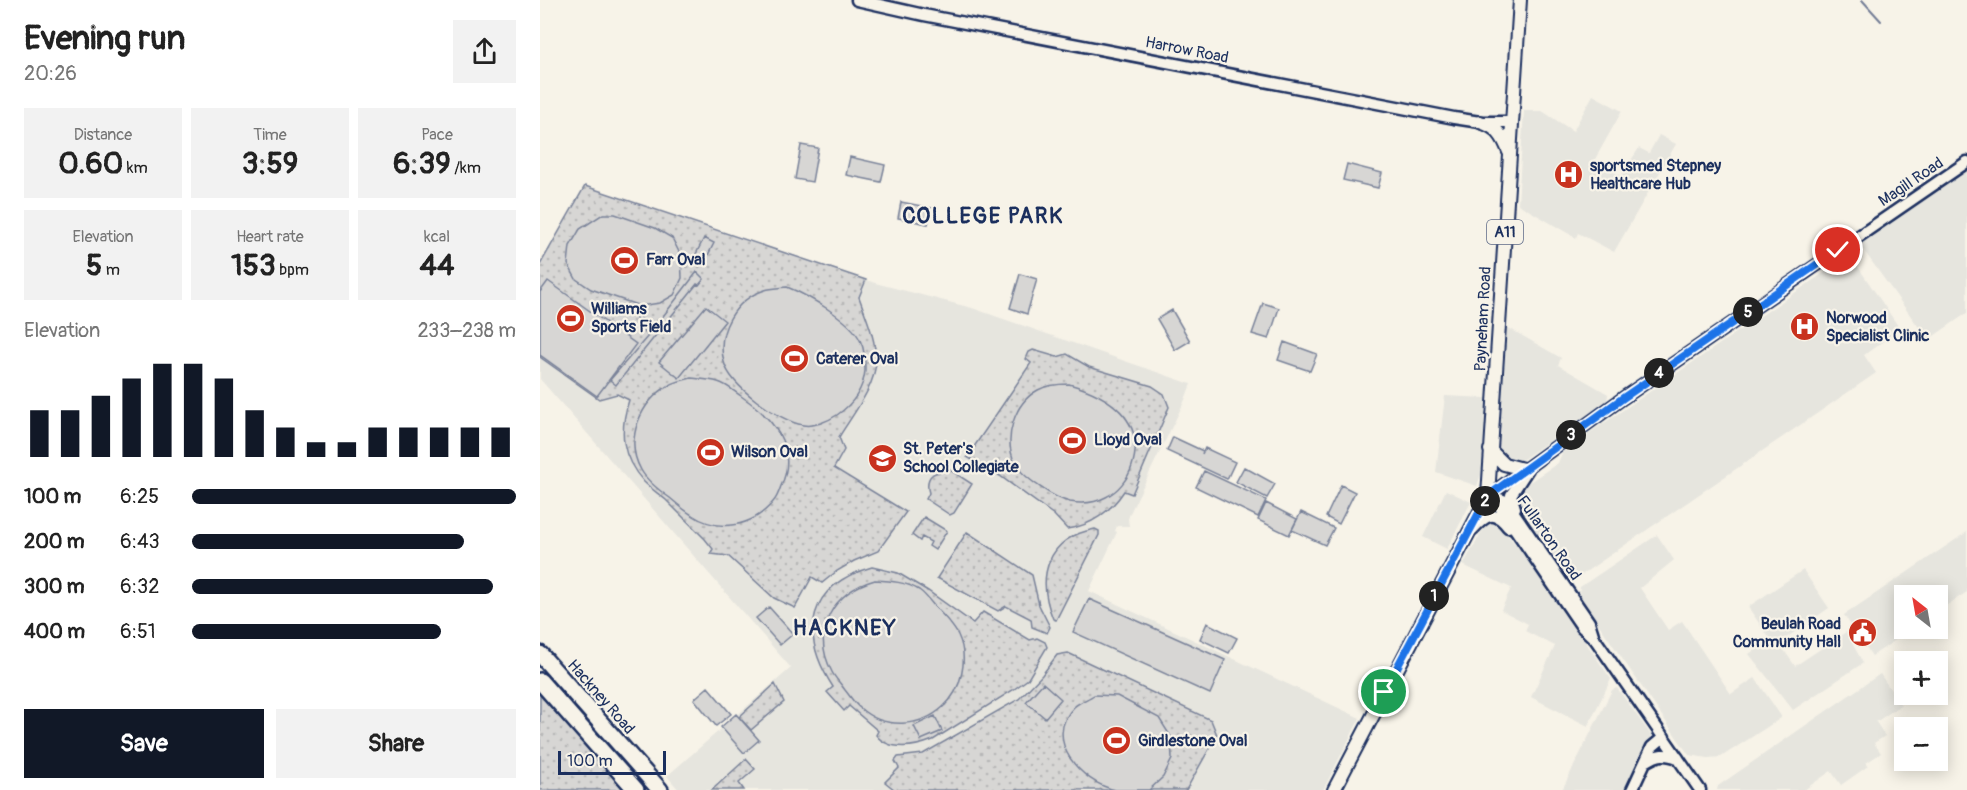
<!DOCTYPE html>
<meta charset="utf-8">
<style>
body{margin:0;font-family:Pangolin,sans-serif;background:#f2f2f2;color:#222;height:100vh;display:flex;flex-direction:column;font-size:22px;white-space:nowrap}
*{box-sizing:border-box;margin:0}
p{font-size:20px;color:#767676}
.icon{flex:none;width:33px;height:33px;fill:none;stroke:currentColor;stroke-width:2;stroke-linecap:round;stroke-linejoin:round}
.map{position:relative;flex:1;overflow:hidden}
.details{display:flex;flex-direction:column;background:#fff;width:540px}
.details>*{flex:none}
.needle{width:39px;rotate:329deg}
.buttons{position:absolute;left:1354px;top:585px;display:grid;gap:12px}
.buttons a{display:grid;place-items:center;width:54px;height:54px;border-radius:0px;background:#fff;box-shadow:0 3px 15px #0003;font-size:30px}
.scale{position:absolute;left:18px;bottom:15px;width:108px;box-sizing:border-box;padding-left:6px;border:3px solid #1b2f5e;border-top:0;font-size:16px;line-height:21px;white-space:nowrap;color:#1b2f5e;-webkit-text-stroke:4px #f7f3e8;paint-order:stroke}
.pin{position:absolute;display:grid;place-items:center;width:51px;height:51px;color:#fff;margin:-26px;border:3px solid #fff;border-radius:50%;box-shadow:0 2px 6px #0007}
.km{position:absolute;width:30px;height:30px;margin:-15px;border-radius:50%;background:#222;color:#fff;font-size:16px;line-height:30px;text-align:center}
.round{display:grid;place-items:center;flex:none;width:63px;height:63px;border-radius:0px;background:#f2f2f2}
.head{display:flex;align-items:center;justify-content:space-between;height:102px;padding:0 24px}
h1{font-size:33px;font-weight:700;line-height:45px}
.stats{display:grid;grid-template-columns:repeat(3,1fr);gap:9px;height:102px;padding:6px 24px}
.stats div{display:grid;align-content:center;border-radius:0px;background:#f2f2f2;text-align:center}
.stats b{font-size:30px;font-weight:700}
.stats small{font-size:16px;font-weight:400}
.stats p{font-size:16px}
.chart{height:168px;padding:12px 24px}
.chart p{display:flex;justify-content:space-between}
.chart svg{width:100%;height:108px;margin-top:6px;stroke:#111827;stroke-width:6}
.button{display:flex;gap:12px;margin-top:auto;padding:12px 24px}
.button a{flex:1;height:69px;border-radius:0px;background:#111827;color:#fff;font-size:24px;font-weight:700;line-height:69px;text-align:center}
.button a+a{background:#f2f2f2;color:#222}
ul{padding:0 24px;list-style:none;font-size:20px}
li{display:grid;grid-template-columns:96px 72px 1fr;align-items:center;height:45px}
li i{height:15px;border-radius:8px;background:#111827}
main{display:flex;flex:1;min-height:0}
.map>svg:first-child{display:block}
</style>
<main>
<section class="details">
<div class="head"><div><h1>Evening run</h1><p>20:26</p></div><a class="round"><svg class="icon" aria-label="share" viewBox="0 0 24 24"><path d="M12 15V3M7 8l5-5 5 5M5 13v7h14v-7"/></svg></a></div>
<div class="stats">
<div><p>Distance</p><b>0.60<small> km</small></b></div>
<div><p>Time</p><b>3:59</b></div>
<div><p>Pace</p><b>6:39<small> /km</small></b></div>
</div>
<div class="stats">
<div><p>Elevation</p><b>5<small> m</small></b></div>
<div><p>Heart rate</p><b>153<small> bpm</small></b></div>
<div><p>kcal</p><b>44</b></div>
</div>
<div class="chart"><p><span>Elevation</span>233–238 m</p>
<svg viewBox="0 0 160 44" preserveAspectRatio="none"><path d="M5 44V25M15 44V25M25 44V19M35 44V12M45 44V6M55 44V6M65 44V12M75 44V25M85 44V32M95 44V38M105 44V38M115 44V32M125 44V32M135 44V32M145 44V32M155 44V32"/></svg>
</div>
<ul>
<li><b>100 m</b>6:25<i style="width:100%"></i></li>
<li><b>200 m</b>6:43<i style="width:84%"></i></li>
<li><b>300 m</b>6:32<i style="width:93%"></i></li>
<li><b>400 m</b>6:51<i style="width:77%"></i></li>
</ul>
<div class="button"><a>Save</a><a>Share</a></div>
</section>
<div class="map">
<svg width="1427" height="790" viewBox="0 0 1427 790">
<defs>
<pattern id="park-dots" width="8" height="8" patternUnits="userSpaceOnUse" patternTransform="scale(1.5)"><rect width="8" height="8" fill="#d7d6d4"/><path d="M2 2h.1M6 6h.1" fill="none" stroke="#b8b8b8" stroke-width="1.8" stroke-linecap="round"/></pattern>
</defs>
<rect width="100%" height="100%" fill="#f7f3e8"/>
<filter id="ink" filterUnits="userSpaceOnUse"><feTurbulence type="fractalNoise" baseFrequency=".0167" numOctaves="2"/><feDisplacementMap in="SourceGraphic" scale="12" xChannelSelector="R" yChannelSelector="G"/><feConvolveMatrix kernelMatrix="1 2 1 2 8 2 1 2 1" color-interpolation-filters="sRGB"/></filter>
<g filter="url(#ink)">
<path fill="#e6e5de" d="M 1053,95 L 1082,111 L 1054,161 L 1081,176 L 1099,148 L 1109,153 L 1119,135 L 1136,144 L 1074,252 L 1038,233 L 1036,238 L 978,204 L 984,111 L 1002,111 L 1033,131 Z
M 1427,162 L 1427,313 L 1388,340 L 1322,248 L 1313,240 Z
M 45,186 L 335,283 L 432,308 L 651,384 L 644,402 L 590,513 L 588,519 L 589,526 L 577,526 L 575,531 L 577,532 L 549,591 L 820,718 L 783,790 L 139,790 L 127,776 L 251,668 L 0,379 L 0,265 Z
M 1310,255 L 1360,329 L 1324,355 L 1336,373 L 1031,582 L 1026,581 L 979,503 L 979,489 L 1018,463 L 1023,451 Z
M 967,327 L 1021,358 L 1018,365 L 1068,394 L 1067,401 L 976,464 L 959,454 Z
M 905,396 L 946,398 L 942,472 L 937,486 L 896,472 Z
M 906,490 L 931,502 L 907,549 L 883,537 Z
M 948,521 L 956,521 L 987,558 L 1071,679 L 1048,726 L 991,697 L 1015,646 L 985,631 L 988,624 L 961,610 L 971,588 L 923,565 Z
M 1427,532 L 1427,592 L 1398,611 L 1398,596 L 1365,596 L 1365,628 L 1372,629 L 1332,656 L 1304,615 Z
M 1117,535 L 1134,560 L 1100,588 L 1128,630 L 1142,621 L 1191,694 L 1215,678 L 1241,716 L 1241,718 L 1181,757 L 1168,758 L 1149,755 L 1039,596 L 1040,587 Z
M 1263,570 L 1289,608 L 1239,643 L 1255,666 L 1306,632 L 1323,663 L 1253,710 L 1209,654 L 1230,639 L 1208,607 Z
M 1340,674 L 1361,705 L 1336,722 L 1345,736 L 1334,743 L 1341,753 L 1326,763 L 1328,766 L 1301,785 L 1291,771 L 1264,790 L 1177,790 L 1178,786 Z
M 1077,688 L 1111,735 L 1111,740 L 1087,790 L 1022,790 L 1072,690 Z"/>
<path fill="url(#park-dots)" stroke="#798299" stroke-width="1.5" d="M 45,186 L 326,280 L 319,297 C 326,317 336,339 336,361 C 335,388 312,415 299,437 L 304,450 L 294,468 L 366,512 L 338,551 L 314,561 L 297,571 L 282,583 L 272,577 L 255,608 L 234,598 L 188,556 L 170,554 L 173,549 L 165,539 C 152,526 139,513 126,500 C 119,494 110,488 104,482 C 81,457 79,431 89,400 L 77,394 L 59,399 L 0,357 L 0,265 Z
M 493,350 L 517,357 L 527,354 L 549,367 L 612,386 L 624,394 L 629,407 L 592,494 L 584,491 C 571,511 551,526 527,529 L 514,515 L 460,476 L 427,457 L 491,363 L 486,359 L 489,352 Z
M 404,466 L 432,484 L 414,513 L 410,515 L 386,499 L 389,493 C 386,483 388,473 400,472 Z
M 384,517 L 407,531 L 395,550 L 389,546 L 391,542 L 382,537 L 380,541 L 372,535 Z
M 555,529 L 559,531 L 559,535 L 516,620 L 513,619 C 496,577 506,538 555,529 Z
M 427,532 L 492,575 L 499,605 L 510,627 L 507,633 L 492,627 L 491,619 L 466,606 L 458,611 L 397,578 Z
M 332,567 L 358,573 L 388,591 L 433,623 L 443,612 L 490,640 L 497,638 L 505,642 L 507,647 L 488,679 L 473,690 L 393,740 C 376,747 349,752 336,735 L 338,731 L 309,706 L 304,711 L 287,692 L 293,687 C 258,633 268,585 332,567 Z
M 528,653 L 671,720 L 677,735 L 646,790 L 355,790 L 345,782 L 359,768 L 355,761 L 358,757 L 383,754 L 479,699 L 502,675 L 517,655 Z
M 235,684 L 244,702 L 211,730 L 199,717 Z
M 0,687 L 91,790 L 0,790 Z
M 206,759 L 215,769 L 199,783 L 204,790 L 172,790 Z"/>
<path fill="#d7d6d4" stroke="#798299" stroke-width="1.5" d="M 261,145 L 278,148 L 272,182 L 255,179 Z
M 310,157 L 345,165 L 341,182 L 306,175 Z
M 807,164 L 842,173 L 838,188 L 803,180 Z
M 361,202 L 392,208 L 388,224 L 358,218 Z
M 63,214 L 75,214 L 115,228 L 132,238 L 141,256 L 142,278 L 134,295 L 120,303 L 100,306 L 51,289 L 36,279 L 28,264 L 30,246 L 40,229 Z
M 164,238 L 174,243 L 163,265 L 153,260 Z
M 157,272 L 164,279 L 159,285 L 157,284 L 76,385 L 70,380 L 108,336 L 92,313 L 96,311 L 111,332 Z
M 480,274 L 497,279 L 487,314 L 470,308 Z
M 8,281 L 96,344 L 57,396 L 0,355 L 0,292 Z
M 247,287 C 267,295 311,320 320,340 C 325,350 325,359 325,371 C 323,390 313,404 297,415 C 288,421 274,427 263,425 C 239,421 190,386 184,362 C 176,332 195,299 225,290 C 232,288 240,288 247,287 Z
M 723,303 L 739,308 L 729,339 L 712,334 Z
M 166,306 L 185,321 L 139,378 L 119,362 Z
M 632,310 L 650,341 L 635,350 L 617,319 Z
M 744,342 L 777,354 L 770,371 L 738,360 Z
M 151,378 C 160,379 170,379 178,382 C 186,384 195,392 201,396 C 232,417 259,448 241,486 C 239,492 237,498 233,502 C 212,527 179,533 152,515 C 144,510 137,504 130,498 C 120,491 107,481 101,470 C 84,440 100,401 130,385 C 136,381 145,380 151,378 Z
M 529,384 C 568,395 607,420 592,466 C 588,479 578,491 566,497 C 555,503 542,504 530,502 C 515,499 482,477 475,463 C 463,439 474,403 498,390 C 507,385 518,384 529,384 Z
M 633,437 L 663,451 L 662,454 L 665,448 L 695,462 L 687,479 L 627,451 Z
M 704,467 L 735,484 L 727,498 L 696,482 Z
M 664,471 L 726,500 L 718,517 L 656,487 Z
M 801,485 L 815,492 L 799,524 L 786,517 Z
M 726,503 L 757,519 L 749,535 L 718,520 Z
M 761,512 L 794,528 L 785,545 L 752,530 Z
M 335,580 C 351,581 366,582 379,590 C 385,594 390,601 395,607 C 403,615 413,625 418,635 C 429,658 422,690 403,707 C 380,728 343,729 320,708 C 314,703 310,696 305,690 C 301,684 295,678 292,672 C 270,630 293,592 335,580 Z
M 549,599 L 685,660 L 670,694 L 533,632 Z
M 229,607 L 253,634 L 240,645 L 216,618 Z
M 667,623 L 697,638 L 689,653 L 660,639 Z
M 503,683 L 521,699 L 505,718 L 486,702 Z
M 168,687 L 191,714 L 176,726 L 154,699 Z
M 554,695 L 577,696 L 619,718 L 631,737 L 632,759 L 623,777 L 609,790 C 598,790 586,790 576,790 C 541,783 502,739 534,707 C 539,702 548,699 554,695 Z
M 196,714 L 219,740 L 204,753 L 181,727 Z
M 395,716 L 402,731 L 381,740 L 374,726 Z"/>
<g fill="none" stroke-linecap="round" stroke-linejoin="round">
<path stroke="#727c95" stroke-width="2" d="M 1322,0 L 1341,21"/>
<defs>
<path id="secondary" d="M 317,0 L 384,15 L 914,118 L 940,122 L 972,122
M 948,496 L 1083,398 L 1427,162
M 948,496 L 960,507 L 1042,627 L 1055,639 L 1160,790
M 951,496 L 966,501 L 1049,622 L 1054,638
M 975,508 L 971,495 L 988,469
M 933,529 C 946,515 954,509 968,527
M 1107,761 C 1118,754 1125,753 1138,758
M 1092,790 L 1112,747 L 1124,737"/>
<path id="primary" d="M 940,122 C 957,127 963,136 969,152
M 950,450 L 964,464 L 983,469
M 794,790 L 948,496 L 980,0"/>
<path id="highway" d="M 0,654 L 120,790
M 0,681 L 96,790"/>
</defs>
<use href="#secondary" stroke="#1b2f5e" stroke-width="15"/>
<use href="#primary" stroke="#1b2f5e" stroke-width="16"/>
<use href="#highway" stroke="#1b2f5e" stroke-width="20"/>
<use href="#secondary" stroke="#f7f3e8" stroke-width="10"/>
<use href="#primary" stroke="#f7f3e8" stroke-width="12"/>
<use href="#highway" stroke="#f7f3e8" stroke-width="15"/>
</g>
</g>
<g fill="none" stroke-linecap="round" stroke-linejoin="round" filter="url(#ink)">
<defs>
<path id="route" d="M 844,692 L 948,496 L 1083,398 L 1298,250"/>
</defs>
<use href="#route" stroke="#fff" stroke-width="12"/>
<use href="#route" stroke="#1a73e8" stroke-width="8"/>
</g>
<defs>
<symbol id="hospital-disc" viewBox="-11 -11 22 22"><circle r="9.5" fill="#c8321e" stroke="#f7f3e8"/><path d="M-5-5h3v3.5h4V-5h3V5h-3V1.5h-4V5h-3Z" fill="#fff"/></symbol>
<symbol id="stadium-disc" viewBox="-11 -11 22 22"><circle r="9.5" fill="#c8321e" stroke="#f7f3e8"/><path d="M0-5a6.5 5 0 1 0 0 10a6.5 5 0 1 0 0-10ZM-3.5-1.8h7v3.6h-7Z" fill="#fff"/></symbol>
<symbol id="school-disc" viewBox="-11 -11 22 22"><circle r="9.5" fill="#c8321e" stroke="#f7f3e8"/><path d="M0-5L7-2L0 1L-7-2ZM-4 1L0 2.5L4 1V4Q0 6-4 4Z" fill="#fff"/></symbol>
<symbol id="civic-disc" viewBox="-11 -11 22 22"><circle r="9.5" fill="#c8321e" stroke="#f7f3e8"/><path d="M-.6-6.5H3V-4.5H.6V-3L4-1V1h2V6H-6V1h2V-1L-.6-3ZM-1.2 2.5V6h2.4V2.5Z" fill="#fff"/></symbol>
</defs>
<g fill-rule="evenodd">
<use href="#hospital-disc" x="1012" y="158" width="33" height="33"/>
<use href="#stadium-disc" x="68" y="244" width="33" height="33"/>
<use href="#stadium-disc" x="14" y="302" width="33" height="33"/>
<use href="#hospital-disc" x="1248" y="310" width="33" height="33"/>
<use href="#stadium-disc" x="238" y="342" width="33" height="33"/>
<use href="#stadium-disc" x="516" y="424" width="33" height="33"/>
<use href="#stadium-disc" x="154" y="436" width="33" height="33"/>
<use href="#school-disc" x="326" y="442" width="33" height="33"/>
<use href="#civic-disc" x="1306" y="616" width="33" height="33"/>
<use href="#stadium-disc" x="560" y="724" width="33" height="33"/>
</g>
<g text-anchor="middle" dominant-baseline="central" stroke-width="4.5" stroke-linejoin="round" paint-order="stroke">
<rect fill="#f7f3e8" stroke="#5d6a87" stroke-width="1.5" x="947" y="220" width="36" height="24" rx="4.5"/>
<g font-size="15" font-weight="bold" fill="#1b2f5e">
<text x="965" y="232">A11</text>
</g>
<g font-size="16" fill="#1b2f5e" stroke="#f7f3e8">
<text transform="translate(647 50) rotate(11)">Harrow Road</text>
<text transform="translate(1371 182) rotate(-34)">Magill Road</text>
<text transform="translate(943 319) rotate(-87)">Payneham Road</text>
<text transform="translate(1009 538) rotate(55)">Fullarton Road</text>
<text transform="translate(61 697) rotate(49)">Hackney Road</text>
</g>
<g font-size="16" font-weight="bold" fill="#1b2f5e" stroke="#f7f3e8" text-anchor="start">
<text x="1050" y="166">sportsmed Stepney<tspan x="1050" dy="18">Healthcare Hub</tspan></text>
<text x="106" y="260">Farr Oval</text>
<text x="51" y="309">Williams<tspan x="51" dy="18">Sports Field</tspan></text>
<text x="1286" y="318">Norwood<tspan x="1286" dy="18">Specialist Clinic</tspan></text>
<text x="276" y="359">Caterer Oval</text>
<text x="554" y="440">Lloyd Oval</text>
<text x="363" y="449">St. Peter's<tspan x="363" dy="18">School Collegiate</tspan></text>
<text x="191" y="452">Wilson Oval</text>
<text x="1301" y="624" text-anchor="end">Beulah Road<tspan x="1301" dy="18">Community Hall</tspan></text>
<text x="598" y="741">Girdlestone Oval</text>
</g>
<g font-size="22" font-weight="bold" letter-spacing="1.5" fill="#1b2f5e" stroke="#f7f3e8">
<text x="443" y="216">COLLEGE PARK</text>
<text x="305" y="628">HACKNEY</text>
</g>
</g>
</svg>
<div class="buttons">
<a><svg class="needle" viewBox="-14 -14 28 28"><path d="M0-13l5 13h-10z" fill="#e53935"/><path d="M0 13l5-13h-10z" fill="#767676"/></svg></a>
<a>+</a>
<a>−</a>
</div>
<div class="scale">100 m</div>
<div class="pin" style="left:844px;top:692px;background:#1e9e55"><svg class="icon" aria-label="arrive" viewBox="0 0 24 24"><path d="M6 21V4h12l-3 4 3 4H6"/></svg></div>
<div class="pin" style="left:1298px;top:250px;background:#d93025"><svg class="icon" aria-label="check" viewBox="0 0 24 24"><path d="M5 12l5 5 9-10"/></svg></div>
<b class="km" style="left:894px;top:596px">1</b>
<b class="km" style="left:945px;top:501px">2</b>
<b class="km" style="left:1031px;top:435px">3</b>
<b class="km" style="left:1119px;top:373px">4</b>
<b class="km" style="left:1208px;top:312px">5</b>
</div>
</main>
